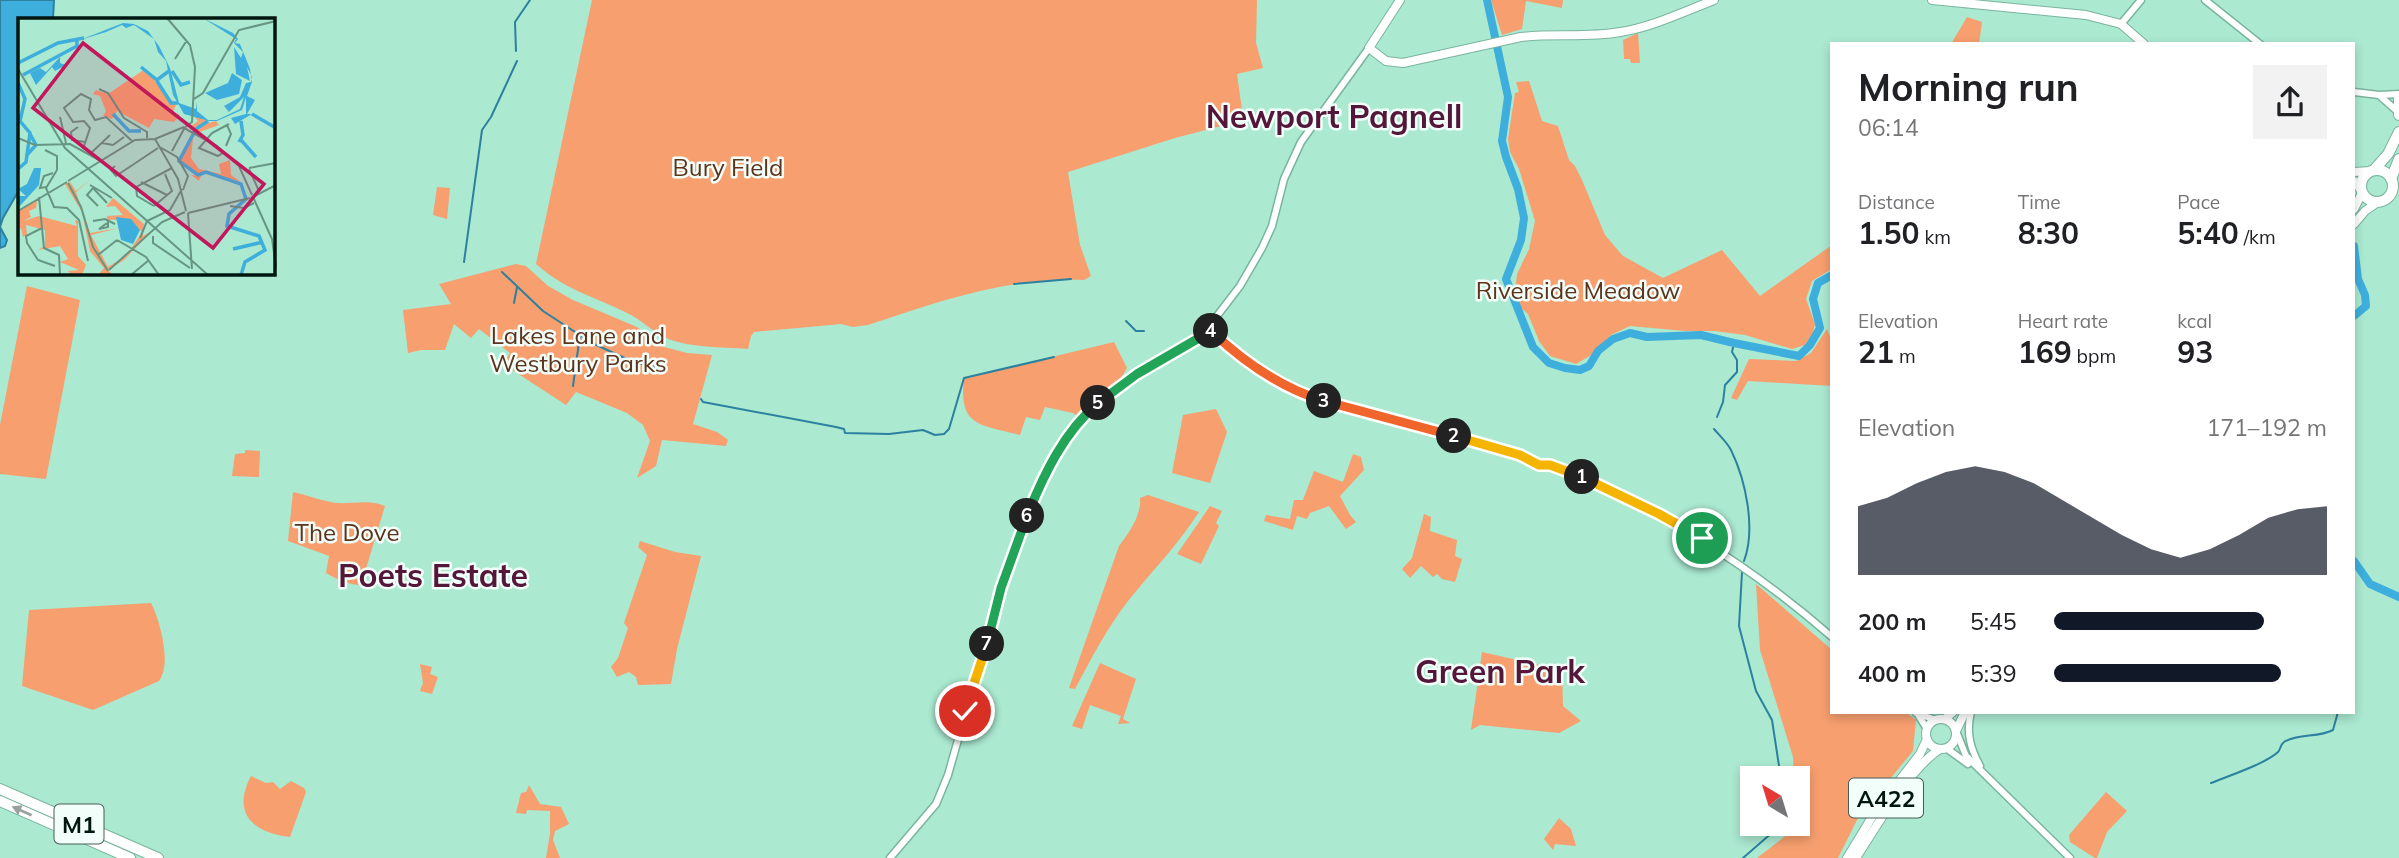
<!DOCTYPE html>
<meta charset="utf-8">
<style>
body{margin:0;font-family:Mulish,sans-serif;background:#f2f2f2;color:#202124;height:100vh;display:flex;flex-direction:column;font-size:26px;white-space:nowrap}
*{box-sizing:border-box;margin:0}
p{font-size:23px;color:#757577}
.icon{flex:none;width:38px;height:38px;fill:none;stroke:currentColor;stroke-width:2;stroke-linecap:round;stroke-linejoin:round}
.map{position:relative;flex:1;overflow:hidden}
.sheet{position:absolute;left:1830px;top:42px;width:525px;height:672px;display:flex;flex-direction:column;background:#fff;border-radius:0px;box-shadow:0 4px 10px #0003}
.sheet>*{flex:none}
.needle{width:46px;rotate:322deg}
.controls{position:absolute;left:1740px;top:766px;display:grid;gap:14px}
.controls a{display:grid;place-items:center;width:70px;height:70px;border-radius:0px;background:#fff;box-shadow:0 4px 10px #0003;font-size:35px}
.pin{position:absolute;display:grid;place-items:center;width:60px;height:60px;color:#fff;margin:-30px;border:4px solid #fff;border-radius:50%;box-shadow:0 2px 7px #0007}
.km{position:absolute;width:35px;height:35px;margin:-18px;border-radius:50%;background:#222;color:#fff;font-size:19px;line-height:35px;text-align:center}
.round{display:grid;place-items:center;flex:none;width:74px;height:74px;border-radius:0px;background:#f2f2f2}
.head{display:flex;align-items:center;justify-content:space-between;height:119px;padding:0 28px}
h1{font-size:38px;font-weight:700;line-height:52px}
.stats{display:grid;grid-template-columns:repeat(3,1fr);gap:10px;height:119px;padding:7px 28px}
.stats div{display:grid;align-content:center}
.stats b{font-size:30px;font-weight:700}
.stats small{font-size:19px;font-weight:400}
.stats p{font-size:19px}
.chart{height:196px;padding:14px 28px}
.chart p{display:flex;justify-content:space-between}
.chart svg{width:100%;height:126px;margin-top:7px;fill:#111827;opacity:.7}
ul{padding:0 28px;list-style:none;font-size:23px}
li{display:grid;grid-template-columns:112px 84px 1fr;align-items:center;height:52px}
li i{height:18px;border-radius:9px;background:#111827}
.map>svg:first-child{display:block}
</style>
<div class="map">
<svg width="2399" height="858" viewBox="0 0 2399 858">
<rect width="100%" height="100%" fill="#abe9d1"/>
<path fill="#f79f6f" d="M 592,0 L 1257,0 L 1256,43 L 1263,68 L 1237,74 L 1242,110 L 1234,113 L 1234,120 L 1229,121 L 1229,124 L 1175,138 L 1068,172 L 1080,245 L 1091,276 L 1084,280 C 1007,277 940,301 868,325 L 853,327 L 841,324 L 754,332 L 751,336 L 748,349 C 725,347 700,348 678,342 C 659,338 647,324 631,315 C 597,297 566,291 536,264 Z
M 1491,0 L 1563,0 L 1562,8 L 1526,1 L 1522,29 L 1502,35 Z
M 1967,17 L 1982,22 L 1979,44 L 1951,44 Z
M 1638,33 L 1640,63 L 1631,63 L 1630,59 L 1624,59 L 1623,40 Z
M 1529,81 L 1542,121 L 1558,126 L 1569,160 L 1575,166 L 1582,180 L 1605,235 L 1623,256 L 1663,278 L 1722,250 L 1760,296 L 1832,245 L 1832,269 L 1812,281 L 1806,299 L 1815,324 L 1813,333 L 1805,345 L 1792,349 L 1745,335 L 1714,331 L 1685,331 L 1630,326 L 1611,335 L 1593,354 L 1576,364 L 1550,356 L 1539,341 L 1528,314 L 1520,307 L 1515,291 L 1517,274 L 1529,249 L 1535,221 L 1519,169 L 1510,152 L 1508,139 L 1515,93 L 1519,92 L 1516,82 Z
M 437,187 L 450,188 L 447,219 L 433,215 Z
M 516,264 L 526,266 L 548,286 L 573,300 L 637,327 L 664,347 L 687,353 L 712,355 L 693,424 L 717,432 L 728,440 L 726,446 L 662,440 L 656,466 L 637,478 L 650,441 L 643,425 L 627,413 L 576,392 L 566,405 L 503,364 L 510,353 L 479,329 L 471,338 L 454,324 L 445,350 L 421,350 L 408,353 L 403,310 L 451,304 L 439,284 Z
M 27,286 L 80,300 L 46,479 L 0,474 L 0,425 Z
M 1827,329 L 1832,342 L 1832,386 L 1748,381 L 1737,400 L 1731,398 L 1749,359 L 1796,361 L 1811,353 Z
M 1114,342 L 1127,368 L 1121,378 L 1092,400 L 1077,416 L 1073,413 L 1045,407 L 1040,420 L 1026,417 L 1020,435 C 981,424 958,428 964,378 Z
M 1216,409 L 1227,432 L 1210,483 L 1172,473 L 1183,415 Z
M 245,450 L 260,451 L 259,477 L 232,476 L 235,454 L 245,453 Z
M 1353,454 L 1361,457 L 1364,470 L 1340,496 L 1350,515 L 1356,522 L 1346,529 L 1329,506 L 1310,513 L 1307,519 L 1297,516 L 1293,530 L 1264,521 L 1266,515 L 1290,519 L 1294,500 L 1303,500 L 1314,471 L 1343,482 Z
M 293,492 C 307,495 322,501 336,503 C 353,504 370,499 385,506 L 361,585 C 349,585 338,580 326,573 L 329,556 L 288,541 Z
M 1148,495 L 1199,512 C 1178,545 1152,571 1128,601 C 1107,628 1091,659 1075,689 L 1069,688 L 1119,546 C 1129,533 1142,514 1140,498 Z
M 1210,506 L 1222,511 L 1216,523 L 1219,526 L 1201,564 L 1177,554 Z
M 1424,514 L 1431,517 L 1430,531 L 1457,540 L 1455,556 L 1462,559 L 1455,582 L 1442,579 L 1437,574 L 1433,577 L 1421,566 L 1410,578 L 1402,569 L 1412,558 Z
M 640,541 L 675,552 L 701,556 L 677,649 L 671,684 L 638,685 L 636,677 L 629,672 L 617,677 L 611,667 L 618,658 L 628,628 L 624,623 L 647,555 L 638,547 Z
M 1756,584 L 1832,650 L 1832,712 L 1906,712 L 1916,720 L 1913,751 L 1858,818 L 1838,858 L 1757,858 L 1792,831 L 1794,824 L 1797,824 L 1797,779 L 1794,779 L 1793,757 L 1760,650 Z
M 151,603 C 160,621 172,663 159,681 L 93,710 L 22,686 L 29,610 Z
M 1482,652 L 1562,670 L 1563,706 L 1581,721 L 1559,733 L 1480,725 L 1471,730 Z
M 1100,663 L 1136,679 L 1123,719 L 1130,723 L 1118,724 L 1121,716 L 1090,705 L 1079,738 L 1082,729 L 1072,726 Z
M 420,664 L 432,667 L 430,674 L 438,677 L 432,694 L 420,691 L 423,683 Z
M 251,776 L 266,783 L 273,782 L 280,789 L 291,781 L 304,788 L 306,792 L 290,837 C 254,833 231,814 251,776 Z
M 529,785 L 540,804 L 561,807 L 569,824 L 555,831 L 553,840 L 560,858 L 546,858 L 550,834 L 550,811 L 527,810 L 526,814 L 516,813 L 521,793 L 526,792 Z
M 2106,792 L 2127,811 L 2107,832 L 2097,858 L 2095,858 L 2070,842 L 2069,835 Z
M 1559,818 L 1571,829 L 1576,846 L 1555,844 L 1553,850 L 1544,839 Z"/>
<path fill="#3eafdd" stroke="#2b819f" stroke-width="2" d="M 0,0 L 54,0 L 53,19 L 19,19 L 19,190 L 3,218 L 0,227 L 7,240 L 5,246 L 0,248 Z"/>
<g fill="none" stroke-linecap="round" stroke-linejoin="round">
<path stroke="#2b819f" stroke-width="2" d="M 516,51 L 515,22 L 530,0
M 464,262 L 482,130 L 491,117 L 517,61
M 502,272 L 543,311 L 592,343 L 631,361 L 656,368 L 658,373
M 1014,284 L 1071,279
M 514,303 L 517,287
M 1126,321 L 1136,331 L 1144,331
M 573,386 L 580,335
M 701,399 L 703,402 L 836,427 L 844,429 L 845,433 L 889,434 L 923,430 L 935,435 L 944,434 L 949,429 L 964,378 L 1054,357
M 1717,417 L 1723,402 L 1725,385 L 1737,372 L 1737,360 L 1732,352 L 1734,343
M 1714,429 C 1719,435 1727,442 1731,450 C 1746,481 1756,529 1744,561
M 1742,572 L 1739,626 L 1756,691 L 1772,720 L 1781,779
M 2211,783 C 2228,776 2265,764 2278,752 C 2281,749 2280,745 2284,742 C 2298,733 2318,738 2333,730 L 2338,712
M 1743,858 L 1782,824"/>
<path stroke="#3eafdd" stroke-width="8" d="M 1487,0 L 1508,97 L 1502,141 L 1506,157 L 1518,189 L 1524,218 L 1521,240 L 1506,279 L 1533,347 L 1549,363 L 1565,368 L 1580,370 L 1589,366 L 1598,351 L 1613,339 L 1630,333 L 1647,337 L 1701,335 L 1734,343 L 1799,356 L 1810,345 L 1820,328 L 1813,299 L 1818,283 L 1832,275
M 2354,246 L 2358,279 L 2365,295 L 2366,306 L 2354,316
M 2354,561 L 2370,584 L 2399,597"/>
<defs>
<path id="minor" d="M 2205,0 L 2260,44
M 2121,24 L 2141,0
M 2354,92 L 2379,95 L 2399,94
M 2380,96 L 2398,112
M 1209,330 L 1258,370 L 1290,389 L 1520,455 L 1539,465 L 1550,465 C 1656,507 1746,562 1832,637
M 1971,712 C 1966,732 1970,748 1980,766
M 1916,713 L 1936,720
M 1917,713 L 1927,729
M 1956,731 L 1966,756 L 2070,858
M 1946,748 L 1968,764
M 890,858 L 936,804 L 948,775 L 1001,588 L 1033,500 L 1066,438 L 1090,410 L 1111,392 L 1209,330 L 1217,316 L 1240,286 L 1262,248 L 1272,226 L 1284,179 L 1301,142 L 1369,48"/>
<path id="major" d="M 1400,0 L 1369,48 L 1386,61 L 1403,63 L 1521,37 C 1554,33 1587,38 1620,32 C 1652,27 1683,12 1714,0
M 1932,0 L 2086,15 L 2121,24 L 2144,44
M 2354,172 L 2371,171
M 2354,181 L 2361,190
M 2354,209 L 2362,193
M 2354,224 L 2365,211 L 2378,202
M 1945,719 L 1953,712
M1926 734a15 15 0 1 1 30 0a15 15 0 1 1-30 0Z
M 1956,731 L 1965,712
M 1847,858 L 1875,812 L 1920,754 L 1927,739
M 1856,858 C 1875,828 1911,767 1940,749"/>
<path id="highway" d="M 2399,99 L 2399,115
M2361 186a16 16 0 1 1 32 0a16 16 0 1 1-32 0Z
M 2374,170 L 2388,154 L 2399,132
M 2391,179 L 2399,159
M 0,789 L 158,858
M 0,801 L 130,858"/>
</defs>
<use href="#minor" stroke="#79b59e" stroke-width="9"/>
<use href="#major" stroke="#79b59e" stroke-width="10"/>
<use href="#highway" stroke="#79b59e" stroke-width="12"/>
<use href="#minor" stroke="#fff" stroke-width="6"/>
<use href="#major" stroke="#fff" stroke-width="8"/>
<use href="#highway" stroke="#fff" stroke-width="10"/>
</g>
<defs><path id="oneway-solid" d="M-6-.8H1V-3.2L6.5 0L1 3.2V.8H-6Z" transform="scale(1.75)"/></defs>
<use fill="#99a29f" href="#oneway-solid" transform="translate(22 811) rotate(-156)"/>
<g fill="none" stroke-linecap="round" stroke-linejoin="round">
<defs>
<path id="split-1" d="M 1582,477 L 1659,514 L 1702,538"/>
<path id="split-2" d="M 1454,436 L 1520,455 L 1539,465 L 1550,465 L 1582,477"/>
<path id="split-3" d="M 1324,401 L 1454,436"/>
<path id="split-4" d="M 1211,331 C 1244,362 1280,388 1324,401"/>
<path id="split-5" d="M 1098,403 L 1137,374 L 1211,331"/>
<path id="split-6" d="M 1027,516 C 1044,474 1064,432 1098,403"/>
<path id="split-7" d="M 987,644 L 1001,588 L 1027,516"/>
<path id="split-8" d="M 965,711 L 987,644"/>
</defs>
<use href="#split-1" stroke="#fff" stroke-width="14"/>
<use href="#split-2" stroke="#fff" stroke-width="14"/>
<use href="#split-3" stroke="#fff" stroke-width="14"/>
<use href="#split-4" stroke="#fff" stroke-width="14"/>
<use href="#split-5" stroke="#fff" stroke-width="14"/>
<use href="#split-6" stroke="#fff" stroke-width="14"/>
<use href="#split-7" stroke="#fff" stroke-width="14"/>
<use href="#split-8" stroke="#fff" stroke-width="14"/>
<use href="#split-1" stroke="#f5b400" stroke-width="9"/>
<use href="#split-2" stroke="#f5b400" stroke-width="9"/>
<use href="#split-3" stroke="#f0652b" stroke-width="9"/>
<use href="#split-4" stroke="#f0652b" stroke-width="9"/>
<use href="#split-5" stroke="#22a559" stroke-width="9"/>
<use href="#split-6" stroke="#22a559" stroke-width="9"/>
<use href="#split-7" stroke="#22a559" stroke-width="9"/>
<use href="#split-8" stroke="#f5b400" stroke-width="9"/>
</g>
<g text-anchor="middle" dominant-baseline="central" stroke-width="5" stroke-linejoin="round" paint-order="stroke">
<g fill="#f2fef9" stroke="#495c55" stroke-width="2">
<rect x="1849" y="778.5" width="74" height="39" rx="5"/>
<rect x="54.5" y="804.5" width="49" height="39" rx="5"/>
</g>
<g font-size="23" font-weight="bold" fill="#00170f">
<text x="1886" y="798">A422</text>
<text x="79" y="824">M1</text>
</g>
<g font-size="24" fill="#5e331b" stroke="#f2fef9">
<text x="728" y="167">Bury Field</text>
<text x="1578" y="290">Riverside Meadow</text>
<text x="578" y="335">Lakes Lane and<tspan x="578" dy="28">Westbury Parks</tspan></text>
<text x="347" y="532">The Dove</text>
</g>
<g font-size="32" font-weight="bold" fill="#54173a" stroke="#f2fef9">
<text x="1334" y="116">Newport Pagnell</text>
<text x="433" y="575">Poets Estate</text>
<text x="1500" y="671">Green Park</text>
</g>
</g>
<g transform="translate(18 18)">
<rect width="257" height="257" fill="#abe9d1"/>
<path d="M 127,51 L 158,87 L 155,94 L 162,97 L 156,104 L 136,101 L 131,110 L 99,93 L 94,101 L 85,98 L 88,93 L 82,78 L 75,76 L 78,72 L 90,76 ZM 181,95 L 190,103 L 186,106 L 198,103 L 201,107 L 176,116 L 180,109 L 175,112 L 173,108 L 180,103 L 175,97 ZM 175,120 L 173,140 L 181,151 L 203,156 L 201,146 L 212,142 L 213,157 L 223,164 L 185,153 L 181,163 L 173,157 L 181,158 L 161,143 ZM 74,160 L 58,174 L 72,215 L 101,210 L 73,217 L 90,249 L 109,237 L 124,214 L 112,201 L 89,202 L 89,198 L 105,197 L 97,188 L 88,189 L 95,180 L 126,206 L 125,218 L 134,213 L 106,242 L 90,252 L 95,257 L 80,257 L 86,250 L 72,233 L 64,194 L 47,166 L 52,164 L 58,173 ZM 19,182 L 18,190 L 11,193 L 13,199 L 5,203 L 21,198 L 59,208 L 57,202 L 60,203 L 60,238 L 68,247 L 64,257 L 53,257 L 50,253 L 61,252 L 42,244 L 50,241 L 42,228 L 20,232 L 27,228 L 27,212 L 8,207 L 9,217 L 5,219 L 3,210 L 0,213 L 0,194 Z" fill="#f79f6f"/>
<path d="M 185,0 L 215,15 L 220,21 L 217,25 L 222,26 L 232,51 L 234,64 L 229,78 L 237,82 L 229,96 L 234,96 L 217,106 L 213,100 L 228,96 L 228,79 L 224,92 L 199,103 L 191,103 L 166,96 L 155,77 L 148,43 L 140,34 L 136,21 L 116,7 L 108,10 L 104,7 L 88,14 L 62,22 L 105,5 L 116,6 L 130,13 L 141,28 L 152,50 L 161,85 L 178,91 L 179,84 L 179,93 L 190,102 L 199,102 L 222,91 L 226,79 L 211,94 L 206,88 L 222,79 L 228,65 L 233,64 L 234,59 L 229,49 L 232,63 L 218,56 L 216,29 L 223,40 L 225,34 L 216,25 L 218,21 ZM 42,39 L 42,45 L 48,47 L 37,53 L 34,49 L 18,67 L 12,55 L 22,50 L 28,54 ZM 214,55 L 224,62 L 221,76 L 199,82 L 187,75 L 210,65 ZM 16,150 L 23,150 L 21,167 L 0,190 L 0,178 L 8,178 L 0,171 L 9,166 ZM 98,199 L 113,201 L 122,212 L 115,226 L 103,222 Z" fill="#3eafdd"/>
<path fill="none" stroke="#3eafdd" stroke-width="3.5" d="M 0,45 L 40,25 L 66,20M 123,49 L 139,62 L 151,53M 154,53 L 163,67 L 172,64M 5,57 L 59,28 L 59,23M 139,63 L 153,85 L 160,85M 0,65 L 7,81 L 2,103 L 12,115 L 8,144 L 0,151M 95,96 L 111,113 L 123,113M 234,96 L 258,110M 190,103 L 178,111 L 161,143 L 180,157 L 188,154 L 223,166 L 228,181 L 211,196 L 209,208 L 241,218 L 247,232 L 227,244 L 223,257M 223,122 L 238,139M 221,124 L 225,117 L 223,103M 8,138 L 18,127 L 12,116M 215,231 L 245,224"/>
<path fill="none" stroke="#679583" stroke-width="2" d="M 149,0 L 172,27 L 177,49 L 174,104 L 166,110 L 199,128 L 221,148 L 234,177M 157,41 L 169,22M 0,51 L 47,130 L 190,257M 81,71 L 90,75 L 106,100 L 129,114 L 129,120M 176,81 L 185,75 L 221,12 L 258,3M 42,99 L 48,125M 60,109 L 53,114 L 54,122 L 67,124M 0,120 L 17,127 L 52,126 L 81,142M 137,121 L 160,161 L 168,193M 84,125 L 95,127 L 106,119M 140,128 L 159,139 L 170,158 L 165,172M 208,128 L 213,116 L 209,107M 65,131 L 72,110 L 66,103 L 55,104 L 46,90 L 63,76 L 73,81 L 71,92 L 77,102 L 88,99 L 114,123M 27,132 L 39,138 L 39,152M 154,133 L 166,111M 206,134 L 200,138 L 181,130 L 194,115 L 211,106M 71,137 L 92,117M 97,148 L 93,152 L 98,158 L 140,130M 231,150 L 258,145M 231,151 L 241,173M 39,152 L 28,170 L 36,189 L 49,190 L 61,202 L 70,243M 50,163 L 117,122 L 137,121 L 166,109M 123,164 L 149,177M 50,165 L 63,189 L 75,229 L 90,253M 72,167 L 94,180M 28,169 L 22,170 L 26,158 L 35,155M 21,179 L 26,230 L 41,237 L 42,257M 235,179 L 254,221 L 258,249M 233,180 L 258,167M 80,188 L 69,177 L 75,170 L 89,185M 136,188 L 119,178 L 118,169 L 154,150M 136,188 L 154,173 L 147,156M 212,188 L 226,190 L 236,185M 0,193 L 49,164M 170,195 L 174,251M 170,195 L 232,180M 75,203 L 87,201 L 97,206M 89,205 L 81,211 L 90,209 L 90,203M 24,210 L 8,218 L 9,225 L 20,242 L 37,248M 124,215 L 122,220 L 129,203 L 152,192 L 164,171M 135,218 L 135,225 L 172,250M 99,222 L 128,239 L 141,257M 80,237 L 99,222M 91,252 L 144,204 L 167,194M 113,257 L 131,242"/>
<path fill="#c2185b" fill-opacity="0.15" stroke="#c2185b" stroke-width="3.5" d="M 65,25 L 246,166 L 195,230 L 15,90 Z"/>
<rect width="257" height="257" fill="none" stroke="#00170f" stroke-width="3.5"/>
</g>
</svg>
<div class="controls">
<a><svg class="needle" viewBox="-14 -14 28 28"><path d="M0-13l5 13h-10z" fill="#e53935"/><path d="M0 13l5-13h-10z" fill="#757577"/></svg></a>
</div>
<div class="pin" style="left:1702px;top:538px;background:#1e9e55"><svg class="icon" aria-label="arrive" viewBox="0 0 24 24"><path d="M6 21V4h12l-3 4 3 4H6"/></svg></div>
<div class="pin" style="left:965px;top:711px;background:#d93025"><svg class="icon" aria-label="check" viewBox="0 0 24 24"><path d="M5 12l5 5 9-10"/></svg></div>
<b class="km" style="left:1582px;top:477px">1</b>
<b class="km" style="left:1454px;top:436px">2</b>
<b class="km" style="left:1324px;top:401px">3</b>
<b class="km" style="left:1211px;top:331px">4</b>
<b class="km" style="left:1098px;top:403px">5</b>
<b class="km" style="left:1027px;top:516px">6</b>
<b class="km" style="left:987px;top:644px">7</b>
<section class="sheet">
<div class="head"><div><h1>Morning run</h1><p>06:14</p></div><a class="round"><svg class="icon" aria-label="share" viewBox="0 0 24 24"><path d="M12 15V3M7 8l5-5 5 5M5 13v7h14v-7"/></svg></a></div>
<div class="stats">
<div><p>Distance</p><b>1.50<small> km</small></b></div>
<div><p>Time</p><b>8:30</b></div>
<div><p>Pace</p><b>5:40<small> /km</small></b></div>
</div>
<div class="stats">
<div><p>Elevation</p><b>21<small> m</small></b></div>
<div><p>Heart rate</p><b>169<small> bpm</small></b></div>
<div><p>kcal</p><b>93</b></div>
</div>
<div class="chart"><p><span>Elevation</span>171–192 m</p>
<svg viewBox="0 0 160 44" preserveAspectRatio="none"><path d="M0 44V20L10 17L20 12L30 8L40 6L50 8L60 12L70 18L80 24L90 30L100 35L110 38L120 35L130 30L140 24L150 21L160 20V44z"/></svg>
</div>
<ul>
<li><b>200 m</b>5:45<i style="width:77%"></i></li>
<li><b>400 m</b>5:39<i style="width:83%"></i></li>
</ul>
</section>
</div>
